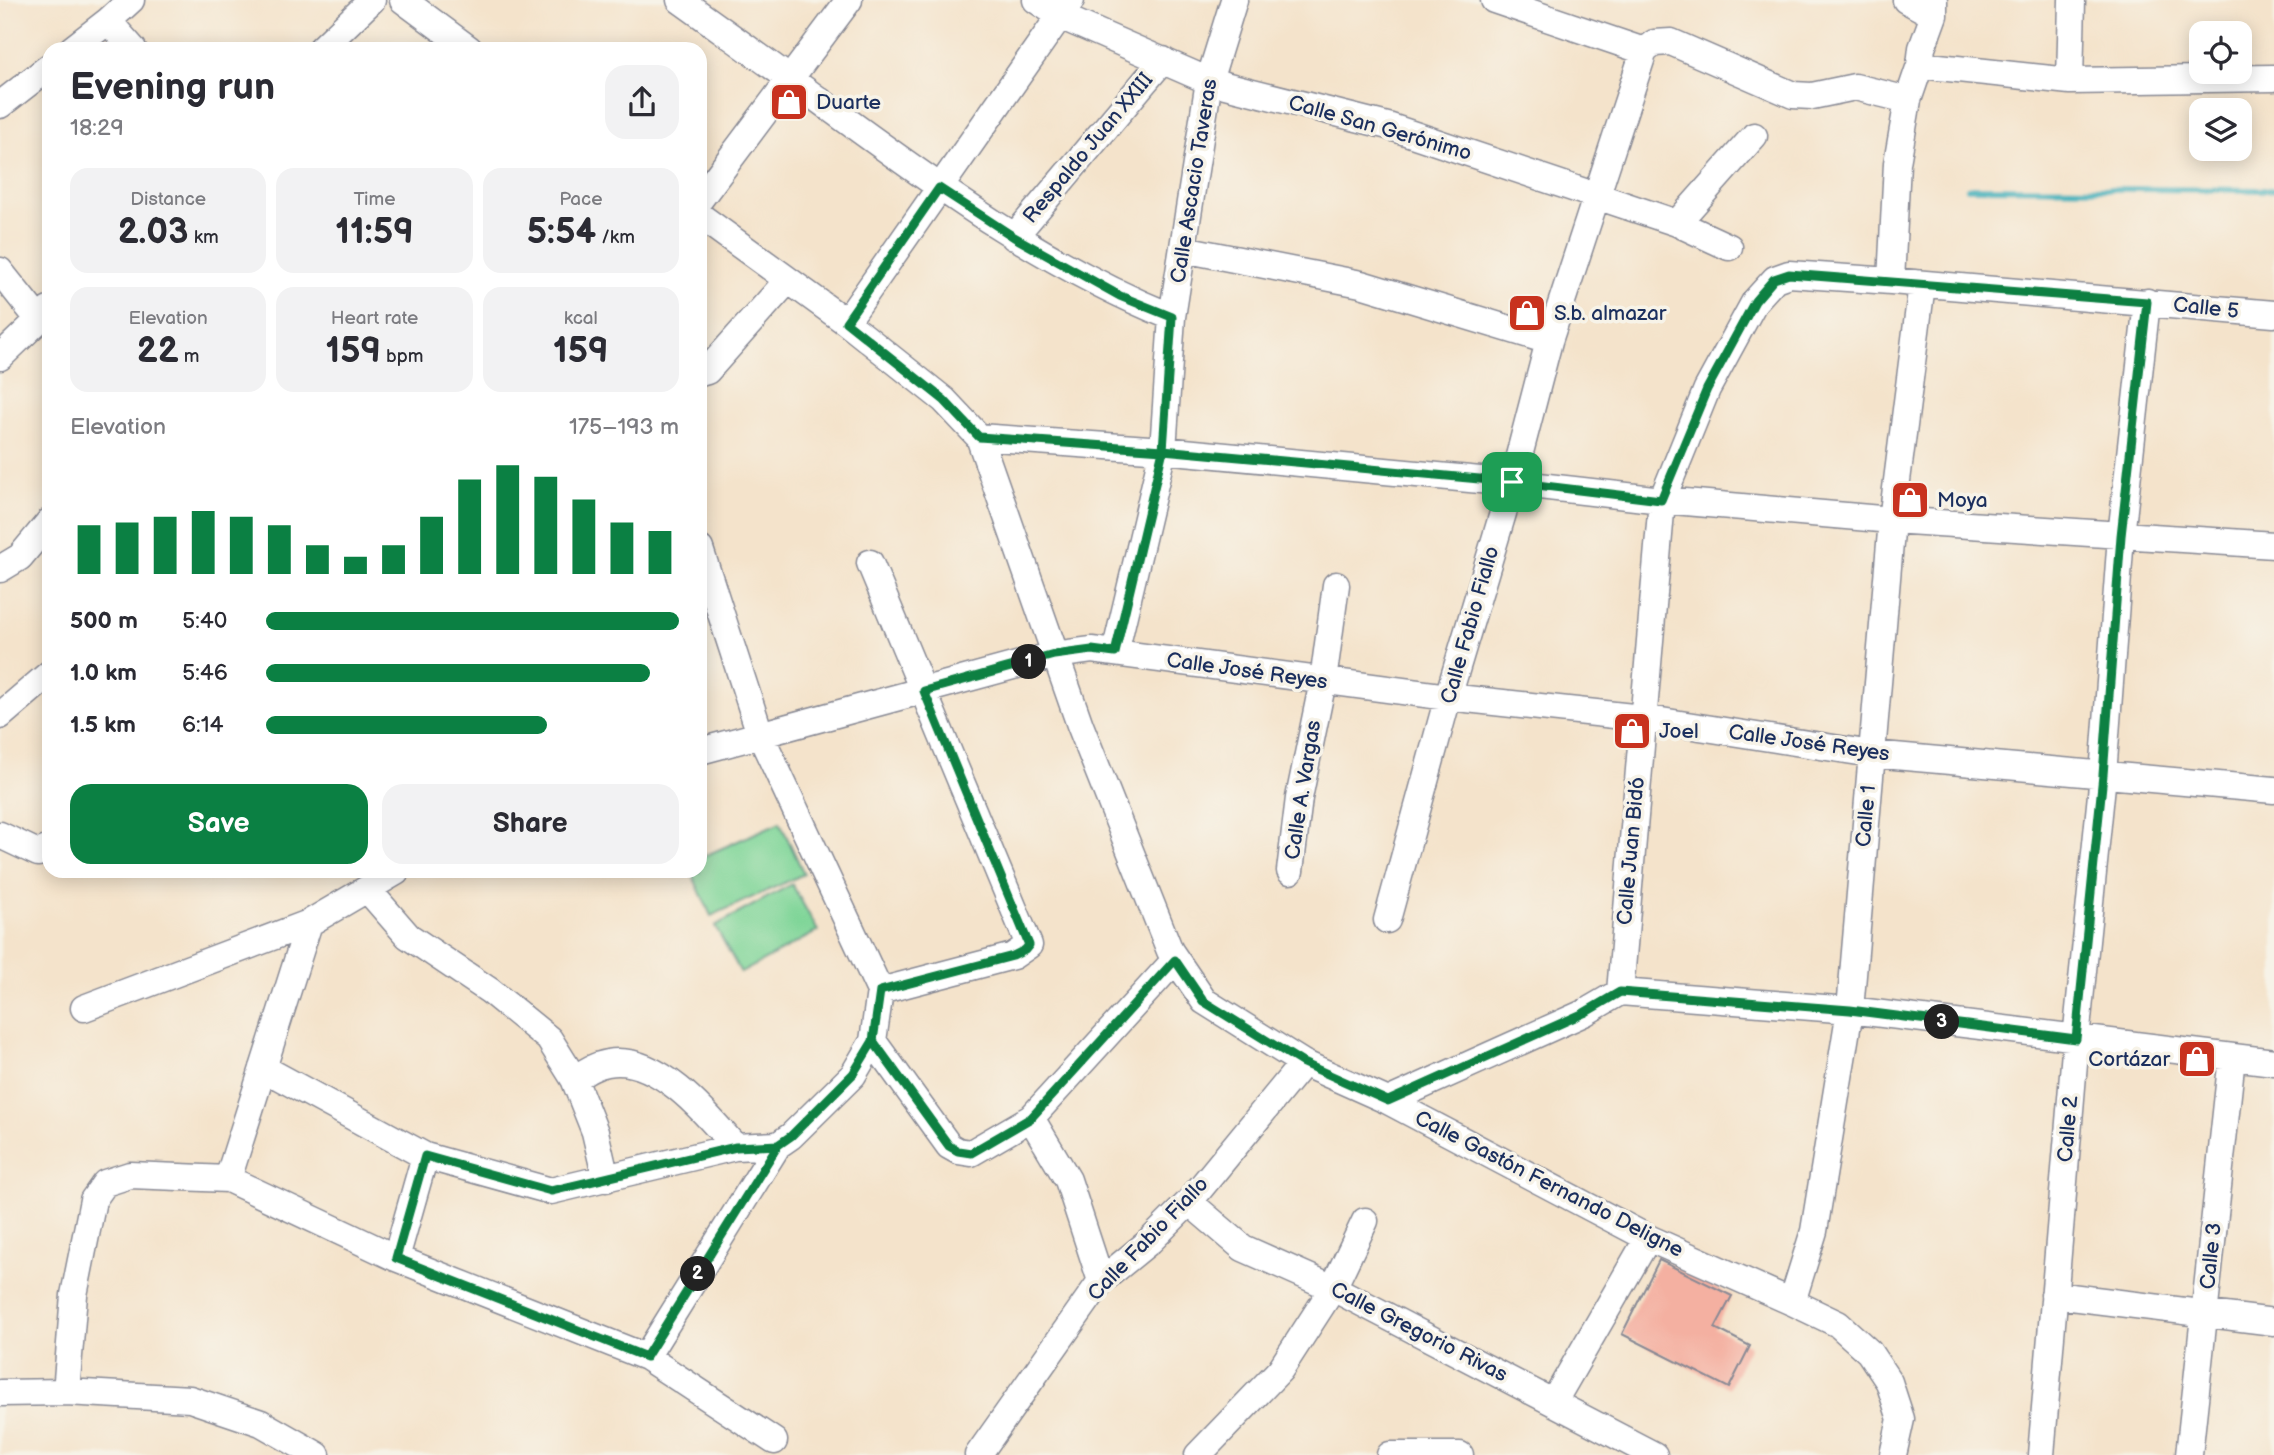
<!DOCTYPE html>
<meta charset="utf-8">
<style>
body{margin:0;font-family:"Balsamiq Sans",sans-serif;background:#f2f2f3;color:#2b2b33;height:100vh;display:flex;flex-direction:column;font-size:26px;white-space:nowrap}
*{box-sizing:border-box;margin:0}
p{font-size:23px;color:#7c7c81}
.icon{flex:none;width:38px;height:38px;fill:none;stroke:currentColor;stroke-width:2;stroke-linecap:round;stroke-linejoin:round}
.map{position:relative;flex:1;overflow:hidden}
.details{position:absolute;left:42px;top:42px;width:665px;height:836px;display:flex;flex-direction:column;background:#fff;border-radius:21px;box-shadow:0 4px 18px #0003}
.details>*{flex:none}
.controls{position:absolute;left:2189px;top:21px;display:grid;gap:14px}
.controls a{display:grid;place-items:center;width:63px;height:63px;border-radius:14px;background:#fff;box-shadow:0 4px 18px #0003;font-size:35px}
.pin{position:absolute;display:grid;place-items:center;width:60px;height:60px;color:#fff;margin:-30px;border-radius:14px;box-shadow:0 4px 10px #0006}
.km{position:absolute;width:35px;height:35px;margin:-18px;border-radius:50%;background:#222;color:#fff;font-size:19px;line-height:35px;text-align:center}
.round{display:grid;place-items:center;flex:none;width:74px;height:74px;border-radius:21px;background:#f2f2f3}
.headline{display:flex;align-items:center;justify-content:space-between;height:119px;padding:0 28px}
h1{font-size:38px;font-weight:700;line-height:52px}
.metrics{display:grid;grid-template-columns:repeat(3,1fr);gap:10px;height:119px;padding:7px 28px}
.metrics div{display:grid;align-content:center;border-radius:18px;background:#f2f2f3;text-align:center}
.metrics b{font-size:35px;font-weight:700}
.metrics small{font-size:19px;font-weight:400}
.metrics p{font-size:19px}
.chart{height:196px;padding:14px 28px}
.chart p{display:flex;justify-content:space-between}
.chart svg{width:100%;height:126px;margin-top:7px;stroke:#0b8043;stroke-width:6}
.cta{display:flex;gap:14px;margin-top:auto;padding:14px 28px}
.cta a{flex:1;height:80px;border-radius:21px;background:#0b8043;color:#fff;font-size:28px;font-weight:700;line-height:80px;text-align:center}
.cta a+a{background:#f2f2f3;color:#2b2b33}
ul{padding:0 28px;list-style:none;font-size:23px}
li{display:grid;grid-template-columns:112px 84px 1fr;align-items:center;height:52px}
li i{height:18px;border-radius:9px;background:#0b8043}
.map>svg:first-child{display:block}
</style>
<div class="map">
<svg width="2274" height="1455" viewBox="0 0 2274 1455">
<rect width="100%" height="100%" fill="#f7f3e8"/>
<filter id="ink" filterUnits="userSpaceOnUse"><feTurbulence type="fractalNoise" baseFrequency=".0143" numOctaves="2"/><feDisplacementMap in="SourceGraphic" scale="14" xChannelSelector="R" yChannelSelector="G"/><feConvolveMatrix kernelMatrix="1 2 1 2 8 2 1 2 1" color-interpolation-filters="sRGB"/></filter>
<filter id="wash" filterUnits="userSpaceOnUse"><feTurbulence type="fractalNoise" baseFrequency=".00686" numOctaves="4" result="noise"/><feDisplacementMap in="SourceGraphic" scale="28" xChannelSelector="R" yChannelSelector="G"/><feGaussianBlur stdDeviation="1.57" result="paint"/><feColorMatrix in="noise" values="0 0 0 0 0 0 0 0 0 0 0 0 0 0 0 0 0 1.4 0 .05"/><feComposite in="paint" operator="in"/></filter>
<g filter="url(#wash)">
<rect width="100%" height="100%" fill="#f4e3cb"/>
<path fill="#7fd598" stroke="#4d827b" stroke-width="2" d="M 780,822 L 804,874 L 711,916 L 691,872 L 700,872 L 700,858 Z
M 792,884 L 818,931 L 741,973 L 715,926 Z"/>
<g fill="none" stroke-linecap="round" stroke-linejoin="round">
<path stroke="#3fafba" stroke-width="6" d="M 1968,188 L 2274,190"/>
</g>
<g id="blocks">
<path fill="#f4b0a1" d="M 1659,1260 L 1732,1296 L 1715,1328 L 1750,1346 L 1729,1388 L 1622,1334 Z"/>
</g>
</g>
<g filter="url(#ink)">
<use href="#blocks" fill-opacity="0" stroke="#888994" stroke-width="2"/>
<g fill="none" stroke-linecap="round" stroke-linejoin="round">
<defs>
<path id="minor" d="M 403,0 L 469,49
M 680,0 C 730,36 781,72 831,109 C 940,189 1046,266 1172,317
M 1036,0 L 1060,16 L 1209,81 L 1388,126 L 1677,223 L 1729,247
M 1494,0 L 1644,51
M 1906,0 L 1934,15
M 108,21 L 133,49
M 72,49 L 108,21 L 131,0
M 321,49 L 372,0
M 1644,51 L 1654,43 L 1671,42 L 1793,95 L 1812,96 L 1855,87 L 1908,100
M 1920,65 L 2070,81 L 2274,78
M 2070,81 L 2072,0
M 0,105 L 49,67
M 700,199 L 849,0
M 700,216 L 846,322 L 944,400 L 979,437 L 1080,725 L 1170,951 L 1204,1001 L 1303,1063 L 1388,1101 L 1648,1238 L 1792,1302 L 1838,1324 L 1869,1352 L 1889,1382 L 1901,1419 L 1893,1455
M 1677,223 L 1754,136
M 1014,237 L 1163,60
M 1183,249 L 1361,284 L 1549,341
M 0,271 L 39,320
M 1891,281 L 1897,163 L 1908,100 L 1920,65 L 1922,48 L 1934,15 L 1934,0
M 846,322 L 1071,0
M 0,357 L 49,310
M 700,373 L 707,371 L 788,280
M 979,437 L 1163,450 L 1512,483 L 1662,500 L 1892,520 L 2274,545
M 870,563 L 1029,945 L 1013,956 L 880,991
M 0,569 L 20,557 L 49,522
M 1115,653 L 1163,450 L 1172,317 L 1209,81 L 1234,0
M 0,716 L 49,674
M 700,751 L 1054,655 L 1092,650 L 1448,697 L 1642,718 L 1872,754 L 2274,790
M 0,835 L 38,853 L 49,848
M 1290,871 L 1299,798 L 1323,681 L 1336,585
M 368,890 L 408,936 L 490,991 L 549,1039 L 574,1079 L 595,1132 L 606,1179
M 1387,920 L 1448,697 L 1512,483 L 1549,341 L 1644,51
M 1620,992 L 1662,500 L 1707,389 L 1755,301 L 1775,279 L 1789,274 L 1891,281 L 2274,314
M 84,1008 L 309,923 L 396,872
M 873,1041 L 949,1146 L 958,1151 L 971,1153 L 1031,1118 L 1175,960
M 263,1068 L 425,1156 L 551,1191 L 735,1147 L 778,1145 L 791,1136 L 853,1075 L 873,1041 L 880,991 L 760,734 L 700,549
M 574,1079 C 585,1072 595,1065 608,1063 C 657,1054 707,1114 735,1147
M 1388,1101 L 1584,1013 L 1620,992 L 1850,1010 L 2274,1062
M 1031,1118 L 1068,1180 L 1101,1281
M 228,1179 L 309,923
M 1189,1202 L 1243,1248 L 1333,1288 L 1654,1455
M 396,1258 L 425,1156
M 2054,1295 L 2274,1322
M 1792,1302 L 1814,1231 L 1850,1010 L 1892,520 L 1922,284
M 646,1357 L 778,1145
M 66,1392 L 74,1295 L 93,1200 L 105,1183 L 130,1175 L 228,1179 L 396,1258 L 646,1357 L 774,1441
M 0,1393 L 66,1392 L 190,1399 L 261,1423 L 317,1455
M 1554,1401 L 1648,1238
M 978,1455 L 1101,1281 L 1150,1241 L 1189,1202 L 1303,1063
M 1198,1455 L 1280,1370 L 1333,1288 L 1365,1221
M 1390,1455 L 1460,1455
M 2041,1455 L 2076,1039 L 2103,775 L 2121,536 L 2147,302
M 2189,1455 L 2232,1057"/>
</defs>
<use href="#minor" stroke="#888994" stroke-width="29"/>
<use href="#minor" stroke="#fff" stroke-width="26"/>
</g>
</g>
<g fill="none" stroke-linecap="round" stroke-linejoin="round" filter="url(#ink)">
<defs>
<path id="route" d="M 1512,482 L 1163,450 L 979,437 L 944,400 L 846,322 L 939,188 L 1014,237 L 1120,296 L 1172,317 L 1163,450 L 1115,653 L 1092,650 L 1054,655 L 924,691 L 1029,945 L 1025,950 L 1013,956 L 880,991 L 873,1041 L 853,1074 L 791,1136 L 778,1145 L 736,1147 L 551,1191 L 425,1156 L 396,1258 L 646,1357 L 778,1145 L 791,1136 L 853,1074 L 873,1041 L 949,1146 L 958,1151 L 971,1153 L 1031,1118 L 1175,960 L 1203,1001 L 1303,1063 L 1388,1101 L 1584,1013 L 1620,992 L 1850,1010 L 2076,1039 L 2103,775 L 2121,536 L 2147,302 L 1789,274 L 1774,279 L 1755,301 L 1707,389 L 1661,500 L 1512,482"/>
</defs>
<use href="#route" stroke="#fff" stroke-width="14"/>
<use href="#route" stroke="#0b8043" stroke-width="9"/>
</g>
<defs>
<symbol id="shop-square" viewBox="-11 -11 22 22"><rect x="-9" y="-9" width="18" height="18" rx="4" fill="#c8321e" stroke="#f7f3e8"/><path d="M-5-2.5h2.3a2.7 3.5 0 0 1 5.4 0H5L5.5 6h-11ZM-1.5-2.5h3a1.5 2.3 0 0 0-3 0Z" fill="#fff"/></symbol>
</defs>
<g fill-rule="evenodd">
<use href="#shop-square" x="767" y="80" width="44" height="44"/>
<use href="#shop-square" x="1505" y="291" width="44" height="44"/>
<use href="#shop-square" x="1888" y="478" width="44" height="44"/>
<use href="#shop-square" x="1610" y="709" width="44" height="44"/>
<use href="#shop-square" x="2175" y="1037" width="44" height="44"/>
</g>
<g text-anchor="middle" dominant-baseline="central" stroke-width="7" stroke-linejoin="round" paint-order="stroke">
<g font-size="21" fill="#1b2f5e" stroke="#f7f3e8" text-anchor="start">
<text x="816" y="102">Duarte</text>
<text x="1554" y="313">S.b. almazar</text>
<text x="1937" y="500">Moya</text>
<text x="1659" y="731">Joel</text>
<text x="2170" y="1059" text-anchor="end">Cortázar</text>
</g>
<g font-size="21" fill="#1b2f5e" stroke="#f7f3e8">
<text transform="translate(1380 128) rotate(16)">Calle San Gerónimo</text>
<text transform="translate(1088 148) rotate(-50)">Respaldo Juan XXIII</text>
<text transform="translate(1194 181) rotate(-81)">Calle Ascacio Taveras</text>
<text transform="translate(2206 308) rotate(6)">Calle 5</text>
<text transform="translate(1470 625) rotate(-74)">Calle Fabio Fiallo</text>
<text transform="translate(1247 671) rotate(8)">Calle José Reyes</text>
<text transform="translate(1809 743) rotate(8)">Calle José Reyes</text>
<text transform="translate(1303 790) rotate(-81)">Calle A. Vargas</text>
<text transform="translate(1866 816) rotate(-85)">Calle 1</text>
<text transform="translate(1631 851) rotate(-85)">Calle Juan Bidó</text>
<text transform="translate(2068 1129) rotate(-85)">Calle 2</text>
<text transform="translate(1549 1184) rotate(27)">Calle Gastón Fernando Deligne</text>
<text transform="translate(1148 1239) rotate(-46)">Calle Fabio Fiallo</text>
<text transform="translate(2211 1256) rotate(-84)">Calle 3</text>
<text transform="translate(1419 1332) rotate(27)">Calle Gregorio Rivas</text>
</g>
</g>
</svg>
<div class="controls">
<a><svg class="icon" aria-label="locate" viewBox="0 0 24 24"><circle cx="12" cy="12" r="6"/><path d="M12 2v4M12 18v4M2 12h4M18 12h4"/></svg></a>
<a><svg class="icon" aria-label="layers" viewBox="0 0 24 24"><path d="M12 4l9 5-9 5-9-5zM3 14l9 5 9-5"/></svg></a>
</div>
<div class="pin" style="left:1512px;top:482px;background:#1e9e55"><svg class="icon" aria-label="arrive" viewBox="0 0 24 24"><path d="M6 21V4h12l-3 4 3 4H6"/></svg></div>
<b class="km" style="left:1029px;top:662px">1</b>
<b class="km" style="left:698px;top:1274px">2</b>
<b class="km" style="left:1942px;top:1022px">3</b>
<section class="details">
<div class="headline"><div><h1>Evening run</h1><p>18:29</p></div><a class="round"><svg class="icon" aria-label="share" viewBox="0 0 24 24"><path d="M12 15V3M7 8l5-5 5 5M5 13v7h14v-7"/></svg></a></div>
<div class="metrics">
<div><p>Distance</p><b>2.03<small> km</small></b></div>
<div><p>Time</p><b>11:59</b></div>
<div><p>Pace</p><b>5:54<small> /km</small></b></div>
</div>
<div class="metrics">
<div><p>Elevation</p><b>22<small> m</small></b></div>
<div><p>Heart rate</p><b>159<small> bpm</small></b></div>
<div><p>kcal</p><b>159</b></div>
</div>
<div class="chart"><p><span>Elevation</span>175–193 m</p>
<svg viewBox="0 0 160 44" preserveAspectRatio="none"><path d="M5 44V27M15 44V26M25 44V24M35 44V22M45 44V24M55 44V27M65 44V34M75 44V38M85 44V34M95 44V24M105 44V11M115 44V6M125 44V10M135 44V18M145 44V26M155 44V29"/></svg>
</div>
<ul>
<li><b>500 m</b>5:40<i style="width:100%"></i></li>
<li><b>1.0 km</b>5:46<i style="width:93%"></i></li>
<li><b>1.5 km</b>6:14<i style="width:68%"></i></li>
</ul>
<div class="cta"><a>Save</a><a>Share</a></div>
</section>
</div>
